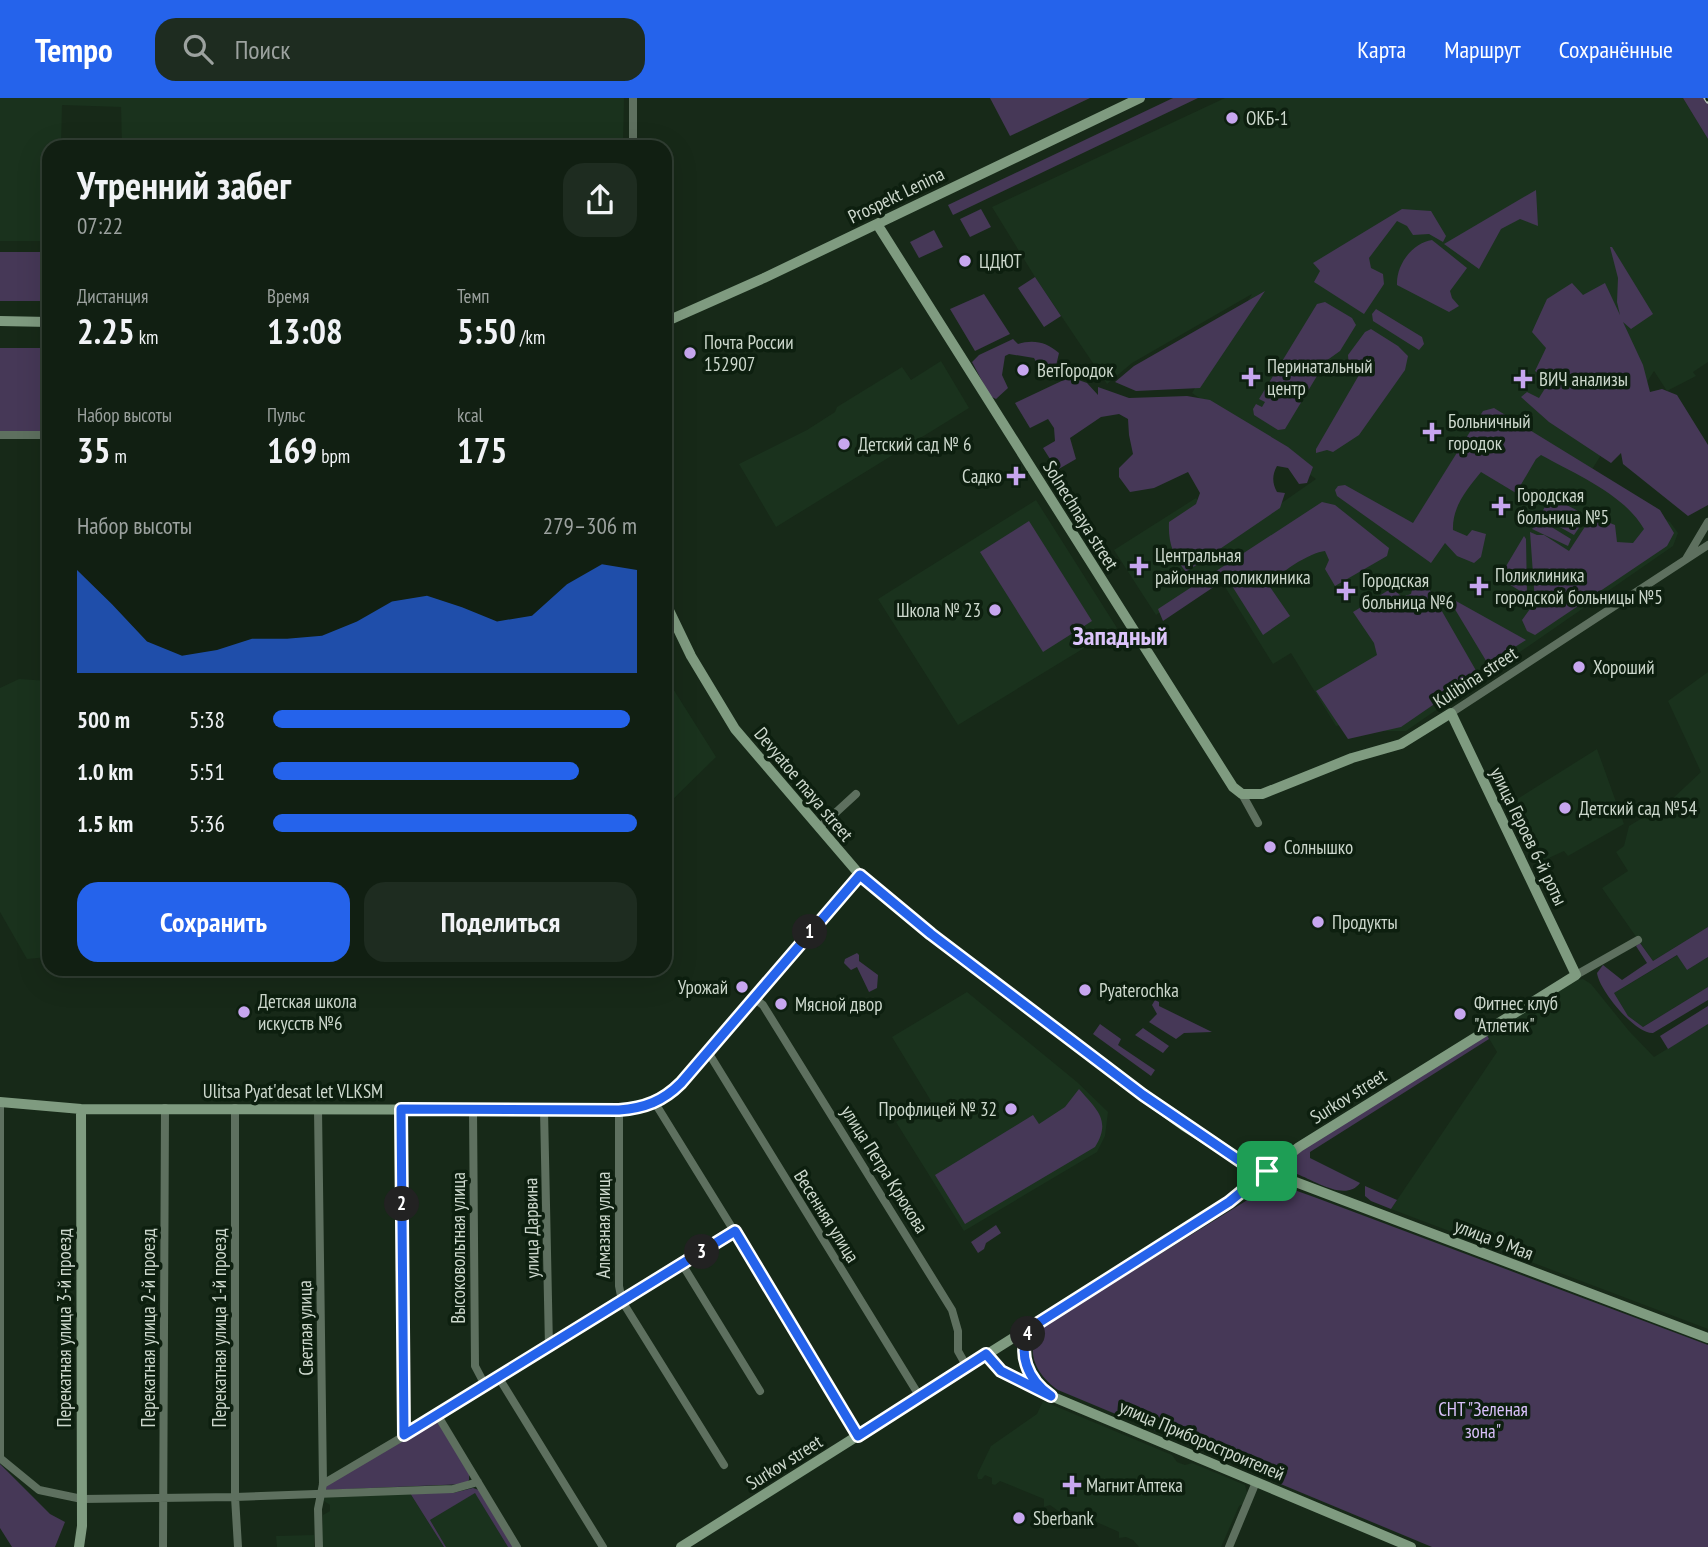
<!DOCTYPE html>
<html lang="ru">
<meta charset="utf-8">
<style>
body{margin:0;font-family:"PT Sans Narrow",sans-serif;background:#1e2c20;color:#f1f3f6;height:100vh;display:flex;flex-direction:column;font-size:26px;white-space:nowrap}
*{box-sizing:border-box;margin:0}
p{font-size:23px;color:#9ca29f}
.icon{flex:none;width:38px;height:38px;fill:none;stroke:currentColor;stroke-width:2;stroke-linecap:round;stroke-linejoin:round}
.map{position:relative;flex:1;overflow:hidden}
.sheet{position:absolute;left:42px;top:42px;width:630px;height:836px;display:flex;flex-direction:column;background:#111f12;border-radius:21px;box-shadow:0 7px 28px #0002,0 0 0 2px #303d32}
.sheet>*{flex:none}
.pin{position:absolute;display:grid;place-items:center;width:60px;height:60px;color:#fff;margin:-30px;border-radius:14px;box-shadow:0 4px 10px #0006}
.km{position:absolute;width:35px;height:35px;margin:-18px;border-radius:50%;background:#222;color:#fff;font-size:19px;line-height:35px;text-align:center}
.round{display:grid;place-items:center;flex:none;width:74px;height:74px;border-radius:21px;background:#1e2c20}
.headline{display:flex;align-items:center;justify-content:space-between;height:119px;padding:0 35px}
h1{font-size:38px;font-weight:600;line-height:52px}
.stats{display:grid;grid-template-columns:repeat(3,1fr);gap:10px;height:119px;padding:7px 35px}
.stats div{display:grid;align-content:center}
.stats b{font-size:35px;font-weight:600}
.stats small{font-size:19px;font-weight:400}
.stats p{font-size:19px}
.chart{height:196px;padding:14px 35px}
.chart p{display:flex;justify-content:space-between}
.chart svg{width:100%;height:126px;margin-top:7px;fill:#2563eb;opacity:.7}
.action{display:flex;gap:14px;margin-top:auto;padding:14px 35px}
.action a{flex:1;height:80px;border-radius:21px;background:#2563eb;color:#fff;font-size:28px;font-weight:600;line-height:80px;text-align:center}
.action a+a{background:#1e2c20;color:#f1f3f6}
ul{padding:0 35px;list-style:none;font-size:23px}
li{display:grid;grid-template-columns:112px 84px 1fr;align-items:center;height:52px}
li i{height:18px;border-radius:9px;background:#2563eb}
header{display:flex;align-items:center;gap:42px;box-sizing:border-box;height:98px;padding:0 35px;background:#2563eb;color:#fff}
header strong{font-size:33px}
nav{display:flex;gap:38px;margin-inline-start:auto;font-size:24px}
.search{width:490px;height:63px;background:#1e2c20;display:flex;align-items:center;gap:18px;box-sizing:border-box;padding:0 24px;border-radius:21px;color:#9ca29f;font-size:26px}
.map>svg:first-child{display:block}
</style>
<header>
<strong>Tempo</strong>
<div class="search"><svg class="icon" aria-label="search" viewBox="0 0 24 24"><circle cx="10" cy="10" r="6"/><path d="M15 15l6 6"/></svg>Поиск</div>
<nav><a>Карта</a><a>Маршрут</a><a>Сохранённые</a></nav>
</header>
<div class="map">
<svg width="1708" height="1449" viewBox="0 0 1708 1449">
<rect width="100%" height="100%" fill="#172918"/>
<path fill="#1a321d" d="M 0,0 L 624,0 L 623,49 L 122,49 L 121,9 L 62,7 L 61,49 L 49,49 L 49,143 L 0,143 Z
M 1225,0 L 1683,0 L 1708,41 L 1708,264 L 1693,274 L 1696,278 L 1667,293 L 1654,273 L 1591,373 L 1670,424 L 1678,435 L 1673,448 L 1406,633 L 1358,633 L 1352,626 L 1336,628 L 1291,555 L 1273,566 L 1217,476 L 1156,517 L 1114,452 L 1196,400 L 1227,443 L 1316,381 L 1192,295 L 1252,196 L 1132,265 L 1107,286 L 1035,179 L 992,109 Z
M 941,263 L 969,310 L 776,429 L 739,366 L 807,332 L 835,314 L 837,309 L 902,269 L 911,282 Z
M 1036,402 L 1117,530 L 958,627 L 878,501 Z
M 1708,574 L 1708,829 L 1653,863 L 1602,790 L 1628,773 L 1616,754 L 1624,748 L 1629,728 L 1669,704 L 1701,674 L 1668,603 Z
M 665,578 L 716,659 L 665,709 Z
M 19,581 L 49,583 L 49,859 L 27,861 L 0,814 L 0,590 Z
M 1597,651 L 1624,726 L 1568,758 L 1564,753 L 1540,764 L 1511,705 Z
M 1678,857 L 1687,872 L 1708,859 L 1708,889 L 1643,929 L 1628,918 L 1614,895 Z
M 1583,881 L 1591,886 L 1629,933 L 1654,959 L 1708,926 L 1708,1231 L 1391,1111 L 1497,954 L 1487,937 L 1577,882 Z
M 967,894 L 1077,984 L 1108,1014 L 1105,1038 L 1097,1054 L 964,1133 L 896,1024 L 931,1003 L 892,939 Z
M 1043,1303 L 1172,1357 L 1177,1364 L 1185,1367 L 1192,1365 L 1245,1387 L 1247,1395 L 1243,1406 L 1239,1408 L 1221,1449 L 1139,1449 L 1133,1442 L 1126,1439 L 1119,1440 L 1119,1434 L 1065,1410 L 1061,1415 L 1050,1407 L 1044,1409 L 1044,1401 L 1000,1383 L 995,1387 L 992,1386 L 992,1380 L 985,1377 L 982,1381 L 978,1381 L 977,1377 L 991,1348 L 1037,1316 Z
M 475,1394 L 508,1449 L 446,1449 L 430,1422 Z
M 410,1395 L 444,1449 L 322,1449 L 323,1417 L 330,1413 L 330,1407 L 324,1403 L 323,1398 Z
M 314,1437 L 314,1449 L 277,1449 L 276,1438 Z"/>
<path fill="#463857" d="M 990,0 L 1090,0 L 1010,38 Z
M 1173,0 L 1198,0 L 953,117 L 948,107 Z
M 1683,0 L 1708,0 L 1708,41 Z
M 1536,92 L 1538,128 L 1520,121 L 1501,131 L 1479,171 L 1444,146 Z
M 981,111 L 991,129 L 970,139 L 960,121 Z
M 1402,111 L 1431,113 L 1446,138 L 1443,144 L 1429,136 L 1413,137 L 1407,128 L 1397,123 L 1369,160 L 1371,170 L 1383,176 L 1384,186 L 1364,216 L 1314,184 L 1320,173 L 1313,165 Z
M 934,132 L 943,149 L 919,160 L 910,144 Z
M 1432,142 L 1467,170 L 1450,193 L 1452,200 L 1459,208 L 1449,214 L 1397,187 C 1396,167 1412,145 1432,142 Z
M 1610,149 L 1612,149 L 1653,216 L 1631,231 L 1623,224 L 1643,267 L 1650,294 L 1662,291 L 1677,297 L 1708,347 L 1708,407 L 1688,418 L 1623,366 L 1621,355 L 1611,365 L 1549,324 L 1521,299 L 1527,294 L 1539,300 L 1549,284 L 1535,273 L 1546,250 L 1532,234 L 1547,201 L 1572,185 L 1583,197 L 1605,185 L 1620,217 L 1617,204 L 1618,180 Z
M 0,154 L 49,154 L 49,203 L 0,203 Z
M 1035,179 L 1061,218 L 1044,229 L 1018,190 Z
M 1265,193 L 1200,290 L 1136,293 L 1115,284 L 1134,268 Z
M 984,196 L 1010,236 L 975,253 L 950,211 Z
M 1325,204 L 1352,220 L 1356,227 L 1340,253 L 1326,263 L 1285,331 L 1278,332 L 1254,317 L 1253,311 L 1256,306 L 1262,309 L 1265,304 L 1259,301 L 1317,206 Z
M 1376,211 L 1422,239 L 1424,246 L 1419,252 L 1373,223 L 1372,216 Z
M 1371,231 L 1398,248 L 1408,258 L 1405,272 L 1359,337 L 1333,354 L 1327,352 L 1316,355 L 1316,351 L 1359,277 L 1349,271 L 1348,257 L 1365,234 Z
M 1013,241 L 1018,246 C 1033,241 1047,244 1059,255 L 1055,272 L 1042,275 L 1034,260 L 1009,256 L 1005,258 L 1002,277 L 1008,290 L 996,301 L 990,298 L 972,264 L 979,257 Z
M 0,250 L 44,250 L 43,335 L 0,334 Z
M 1070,279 L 1087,285 L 1098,297 L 1098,289 L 1129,300 L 1187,298 L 1210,302 L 1288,349 L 1313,369 L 1307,385 L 1299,386 L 1288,370 L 1277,368 C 1272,377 1272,385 1277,394 L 1285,395 L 1280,410 L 1186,474 C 1173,458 1168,445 1169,424 L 1196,406 L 1200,395 L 1188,374 L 1154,390 L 1130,394 L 1119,379 L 1119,370 L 1133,356 L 1129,337 L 1128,321 L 1119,316 L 1101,319 L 1070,340 L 1076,361 L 1057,372 L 1043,350 L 1055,343 L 1054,330 L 1048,321 L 1030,330 L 1015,305 Z
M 1494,310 L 1660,412 L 1674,435 L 1667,448 L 1535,537 L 1527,533 L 1522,522 L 1535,504 L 1530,434 L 1537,437 L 1544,437 L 1569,453 L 1592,418 L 1615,427 L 1617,444 L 1633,445 L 1644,431 C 1624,396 1575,376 1541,357 L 1536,361 L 1516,395 L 1481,374 C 1467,391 1452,409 1453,432 L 1467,438 L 1472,432 L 1486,436 L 1481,459 L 1474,465 L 1457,458 L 1445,445 L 1431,465 L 1337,398 L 1335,392 L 1338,388 L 1345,387 L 1413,425 L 1483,313 Z
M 1555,401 L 1582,415 L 1585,421 L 1574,437 L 1540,418 L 1548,403 Z
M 1322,404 L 1335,407 L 1389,450 L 1387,458 L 1335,488 L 1325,471 L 1329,462 L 1325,453 C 1311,454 1275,476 1270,489 L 1290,518 L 1263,537 L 1227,480 L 1163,523 L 1158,511 Z
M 1540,422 L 1571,441 L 1568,448 L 1532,431 Z
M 1029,423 L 1092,523 L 1043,554 L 980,454 Z
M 1524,438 L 1526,441 L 1527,497 L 1499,480 Z
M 1414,483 L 1428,489 L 1478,576 L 1401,629 L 1348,641 L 1316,593 L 1377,557 L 1374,545 L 1353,514 L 1392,490 L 1402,499 L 1411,496 Z
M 1456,503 L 1526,542 L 1488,566 L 1453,508 Z
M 1708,829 L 1708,859 L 1687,872 L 1677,857 L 1614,895 L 1628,918 L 1643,929 L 1708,889 L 1708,902 L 1653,935 C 1635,936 1599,892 1597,875 L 1603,867 L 1622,882 L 1647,865 L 1636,848 L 1640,845 L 1653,863 Z
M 857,855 L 859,857 L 859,863 L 878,877 L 877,890 L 869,894 L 857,869 L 851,872 L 844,865 L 845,861 Z
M 1155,902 L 1159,904 L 1159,908 L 1212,934 L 1184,935 L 1176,941 L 1149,924 L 1157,916 L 1152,907 Z
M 1708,908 L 1708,926 L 1668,951 L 1660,938 Z
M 1100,926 L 1121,941 L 1118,947 L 1155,972 L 1151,978 L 1093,936 Z
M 1143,930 L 1169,948 L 1163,955 L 1135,937 Z
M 1487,937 L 1489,941 L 1310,1054 L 1310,1060 L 1360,1085 C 1346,1104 1315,1083 1297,1076 C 1291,1068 1292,1062 1297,1054 Z
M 1079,991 C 1096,1011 1112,1022 1095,1049 L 965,1126 L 935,1077 L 1033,1017 L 1039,1026 L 1065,1009 Z
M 1270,1088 L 1283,1088 L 1314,1099 L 1708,1247 L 1708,1449 L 1432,1449 L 1271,1382 L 1272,1378 L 1240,1364 L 1238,1367 L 1058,1292 C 1037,1278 1021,1250 1044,1228 Z
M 1365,1088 L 1397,1102 L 1391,1111 L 1371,1103 L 1365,1098 Z
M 996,1127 L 1001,1135 L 986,1145 L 984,1151 L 978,1155 L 971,1144 Z
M 437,1322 L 469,1376 L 469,1382 L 465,1386 L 324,1392 L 326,1387 Z
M 0,1366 L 50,1416 L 65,1424 L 55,1449 L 12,1449 L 0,1430 Z
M 473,1390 L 479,1392 L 515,1449 L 508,1449 L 475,1395 L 430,1422 L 446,1449 L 444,1449 L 410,1395 L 453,1395 Z"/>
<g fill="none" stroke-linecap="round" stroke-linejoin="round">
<path stroke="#5e705f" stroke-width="8" d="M 633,0 L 633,49
M 0,337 L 45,337 L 45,348 L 49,348
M 1686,461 L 1708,424
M 1451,615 L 1708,447
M 1242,696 L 1258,725
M 819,730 L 856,696
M 1576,877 L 1638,842
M 754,900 L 763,907 L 952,1212 L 958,1233 L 958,1253 L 967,1269
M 708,954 L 920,1299
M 655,1005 L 820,1272 L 858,1338
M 235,1010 L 235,1399 L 238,1449
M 318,1011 L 323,1386 L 318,1411 L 319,1449
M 401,1011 L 404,1337
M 473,1011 L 475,1268 L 485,1287
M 544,1012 L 549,1249
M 619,1012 L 619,1188 L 622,1203 L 724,1367
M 682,1166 L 760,1293
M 499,1280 L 603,1449
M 438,1318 L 517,1449
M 0,1360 L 39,1392 L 82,1401 L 235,1399 L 453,1391 L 478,1384
M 0,1361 L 0,1004
M 323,1386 L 438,1318 L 735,1133
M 163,1449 L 165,1010
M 1229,1449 L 1256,1384"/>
<path stroke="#7f9b80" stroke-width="10" d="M 0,223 L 49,224
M 665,224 L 764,180 L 1140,0
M 665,504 L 691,558 L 735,631 L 860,777 L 934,838 L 1129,988 L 1184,1028 L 1240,1063 L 1708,1240
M 0,1004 L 81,1011 L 619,1012 C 645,1010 663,1003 681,984 L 860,777
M 1034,1228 C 1017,1249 1024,1273 1042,1291
M 986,1256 L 1001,1273 L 1051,1298 L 1411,1449
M 79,1449 L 82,1428 L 81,1011
M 681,1449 L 1229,1104 L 1299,1049 L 1576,877 L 1451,615 L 1401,646 L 1352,660 L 1262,696 L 1242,696 L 1233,689 L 877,126"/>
<defs>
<path id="rail" d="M 1706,0 L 1708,3"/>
</defs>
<use href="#rail" stroke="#b3bfb3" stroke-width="5"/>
<use href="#rail" stroke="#0d1f0f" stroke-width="2.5" stroke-dasharray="8" stroke-linecap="butt"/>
</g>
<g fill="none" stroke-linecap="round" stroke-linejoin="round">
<defs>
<path id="route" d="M 860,777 L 931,836 L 1143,997 L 1240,1063 L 1267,1073 L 1229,1104 L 1032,1229 C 1015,1254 1028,1282 1051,1298 L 1001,1273 L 986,1256 L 858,1338 L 735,1133 L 404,1337 L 401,1011 L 619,1012 C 645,1010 663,1003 681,985 Z"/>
</defs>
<use href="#route" stroke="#fff" stroke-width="14"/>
<use href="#route" stroke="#2563eb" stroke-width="9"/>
</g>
<g fill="#c7a6ef" stroke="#0d1f0f" stroke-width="2.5">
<circle cx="1232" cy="20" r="7"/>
<circle cx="965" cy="163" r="7"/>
<circle cx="690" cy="255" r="7"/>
<circle cx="1023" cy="272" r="7"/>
<path d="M1247.5 268.5h7v7h7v7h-7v7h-7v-7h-7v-7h7z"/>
<path d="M1519.5 270.5h7v7h7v7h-7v7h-7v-7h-7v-7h7z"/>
<path d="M1428.5 323.5h7v7h7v7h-7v7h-7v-7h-7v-7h7z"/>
<circle cx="844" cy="346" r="7"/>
<path d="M1012.5 367.5h7v7h7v7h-7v7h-7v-7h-7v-7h7z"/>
<path d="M1497.5 397.5h7v7h7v7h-7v7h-7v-7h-7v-7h7z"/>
<path d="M1135.5 457.5h7v7h7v7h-7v7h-7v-7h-7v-7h7z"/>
<path d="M1475.5 477.5h7v7h7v7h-7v7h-7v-7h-7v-7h7z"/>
<path d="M1342.5 482.5h7v7h7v7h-7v7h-7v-7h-7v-7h7z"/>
<circle cx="995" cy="512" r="7"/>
<circle cx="1579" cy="569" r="7"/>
<circle cx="1565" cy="710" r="7"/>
<circle cx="1270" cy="749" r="7"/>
<circle cx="1318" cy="824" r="7"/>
<circle cx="742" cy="889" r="7"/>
<circle cx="1085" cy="892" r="7"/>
<circle cx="781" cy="906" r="7"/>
<circle cx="244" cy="914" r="7"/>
<circle cx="1460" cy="916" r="7"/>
<circle cx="1011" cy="1011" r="7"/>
<path d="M1068.5 1376.5h7v7h7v7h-7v7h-7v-7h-7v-7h7z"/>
<circle cx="1019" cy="1420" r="7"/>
</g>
<g text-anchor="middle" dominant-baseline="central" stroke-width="7" stroke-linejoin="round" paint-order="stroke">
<g font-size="19" fill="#cdd8cd" stroke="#0d1f0f" text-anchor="start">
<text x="1246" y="20">ОКБ-1</text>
<text x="979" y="163">ЦДЮТ</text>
<text x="704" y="244">Почта России<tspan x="704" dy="22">152907</tspan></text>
<text x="1267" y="268">Перинатальный<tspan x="1267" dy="22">центр</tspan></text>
<text x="1037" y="272">ВетГородок</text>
<text x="1539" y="281">ВИЧ анализы</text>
<text x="1448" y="323">Больничный<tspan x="1448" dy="22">городок</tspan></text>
<text x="858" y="346">Детский сад № 6</text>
<text x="1002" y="378" text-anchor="end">Садко</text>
<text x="1517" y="397">Городская<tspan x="1517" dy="22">больница №5</tspan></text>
<text x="1155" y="457">Центральная<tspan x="1155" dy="22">районная поликлиника</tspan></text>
<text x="1495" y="477">Поликлиника<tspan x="1495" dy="22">городской больницы №5</tspan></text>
<text x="1362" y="482">Городская<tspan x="1362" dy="22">больница №6</tspan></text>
<text x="981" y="512" text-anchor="end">Школа № 23</text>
<text x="1593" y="569">Хороший</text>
<text x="1579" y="710">Детский сад №54</text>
<text x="1284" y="749">Солнышко</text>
<text x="1332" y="824">Продукты</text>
<text x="728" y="889" text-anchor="end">Урожай</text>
<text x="1099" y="892">Pyaterochka</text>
<text x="258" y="903">Детская школа<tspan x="258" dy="22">искусств №6</tspan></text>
<text x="1474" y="905">Фитнес клуб<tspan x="1474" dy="22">"Атлетик"</tspan></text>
<text x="795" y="906">Мясной двор</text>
<text x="997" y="1011" text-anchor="end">Профлицей № 32</text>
<text x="1086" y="1387">Магнит Аптека</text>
<text x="1033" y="1420">Sberbank</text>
</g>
<g font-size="19" fill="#cdd8cd" stroke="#0d1f0f">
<text transform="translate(896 97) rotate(-26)">Prospekt Lenina</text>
<text transform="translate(1081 417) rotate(58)">Solnechnaya street</text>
<text transform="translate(1475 579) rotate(-33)">Kulibina street</text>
<text transform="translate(804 686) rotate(50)">Devyatoe maya street</text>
<text transform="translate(1529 738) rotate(64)">улица Героев 6-й роты</text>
<text x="293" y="993">Ulitsa Pyat'desat let VLKSM</text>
<text transform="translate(1348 998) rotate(-32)">Surkov street</text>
<text transform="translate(885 1071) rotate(58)">улица Петра Крюкова</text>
<text transform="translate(827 1118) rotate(58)">Весенняя улица</text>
<text transform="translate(603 1127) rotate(-90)">Алмазная улица</text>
<text transform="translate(531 1130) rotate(-91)">улица Дарвина</text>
<text transform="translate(1494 1141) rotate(21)">улица 9 Мая</text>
<text transform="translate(458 1150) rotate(-90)">Высоковольтная улица</text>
<text transform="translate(64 1230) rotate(-90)">Перекатная улица 3-й проезд</text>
<text transform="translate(148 1230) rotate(-90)">Перекатная улица 2-й проезд</text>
<text transform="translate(219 1230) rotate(-90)">Перекатная улица 1-й проезд</text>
<text transform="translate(305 1230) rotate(-91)">Светлая улица</text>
<text transform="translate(1202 1342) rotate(23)">улица Приборостроителей</text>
<text transform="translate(784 1364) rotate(-32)">Surkov street</text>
</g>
<g font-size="19" fill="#dac1fb" stroke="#0d1f0f">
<text x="1483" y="1311">СНТ "Зеленая<tspan x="1483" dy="22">зона"</tspan></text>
</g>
<g font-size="26" font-weight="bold" fill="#dcc4fb" stroke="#0d1f0f">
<text x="1120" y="537">Западный</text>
</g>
</g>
</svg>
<div class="pin" style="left:1267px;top:1073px;background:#1e9e55"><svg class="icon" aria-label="arrive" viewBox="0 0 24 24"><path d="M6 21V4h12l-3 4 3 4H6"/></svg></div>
<b class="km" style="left:810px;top:834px">1</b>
<b class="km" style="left:402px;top:1106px">2</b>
<b class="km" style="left:702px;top:1154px">3</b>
<b class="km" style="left:1028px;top:1236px">4</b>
<section class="sheet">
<div class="headline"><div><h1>Утренний забег</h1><p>07:22</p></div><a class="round"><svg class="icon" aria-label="share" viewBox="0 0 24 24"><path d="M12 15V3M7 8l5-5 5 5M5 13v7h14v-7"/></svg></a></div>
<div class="stats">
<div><p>Дистанция</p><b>2.25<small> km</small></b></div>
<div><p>Время</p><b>13:08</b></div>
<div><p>Темп</p><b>5:50<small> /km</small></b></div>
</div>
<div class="stats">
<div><p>Набор высоты</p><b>35<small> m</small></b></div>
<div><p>Пульс</p><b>169<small> bpm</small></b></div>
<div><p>kcal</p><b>175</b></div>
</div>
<div class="chart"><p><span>Набор высоты</span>279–306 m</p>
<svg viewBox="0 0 160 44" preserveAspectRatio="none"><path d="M0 44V8L10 20L20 33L30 38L40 36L50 32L60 32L70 31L80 26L90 19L100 17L110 21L120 26L130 24L140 13L150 6L160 8V44z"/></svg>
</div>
<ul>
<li><b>500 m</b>5:38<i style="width:98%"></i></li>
<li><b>1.0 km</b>5:51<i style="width:84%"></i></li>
<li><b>1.5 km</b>5:36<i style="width:100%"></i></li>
</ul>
<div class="action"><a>Сохранить</a><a>Поделиться</a></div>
</section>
</div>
